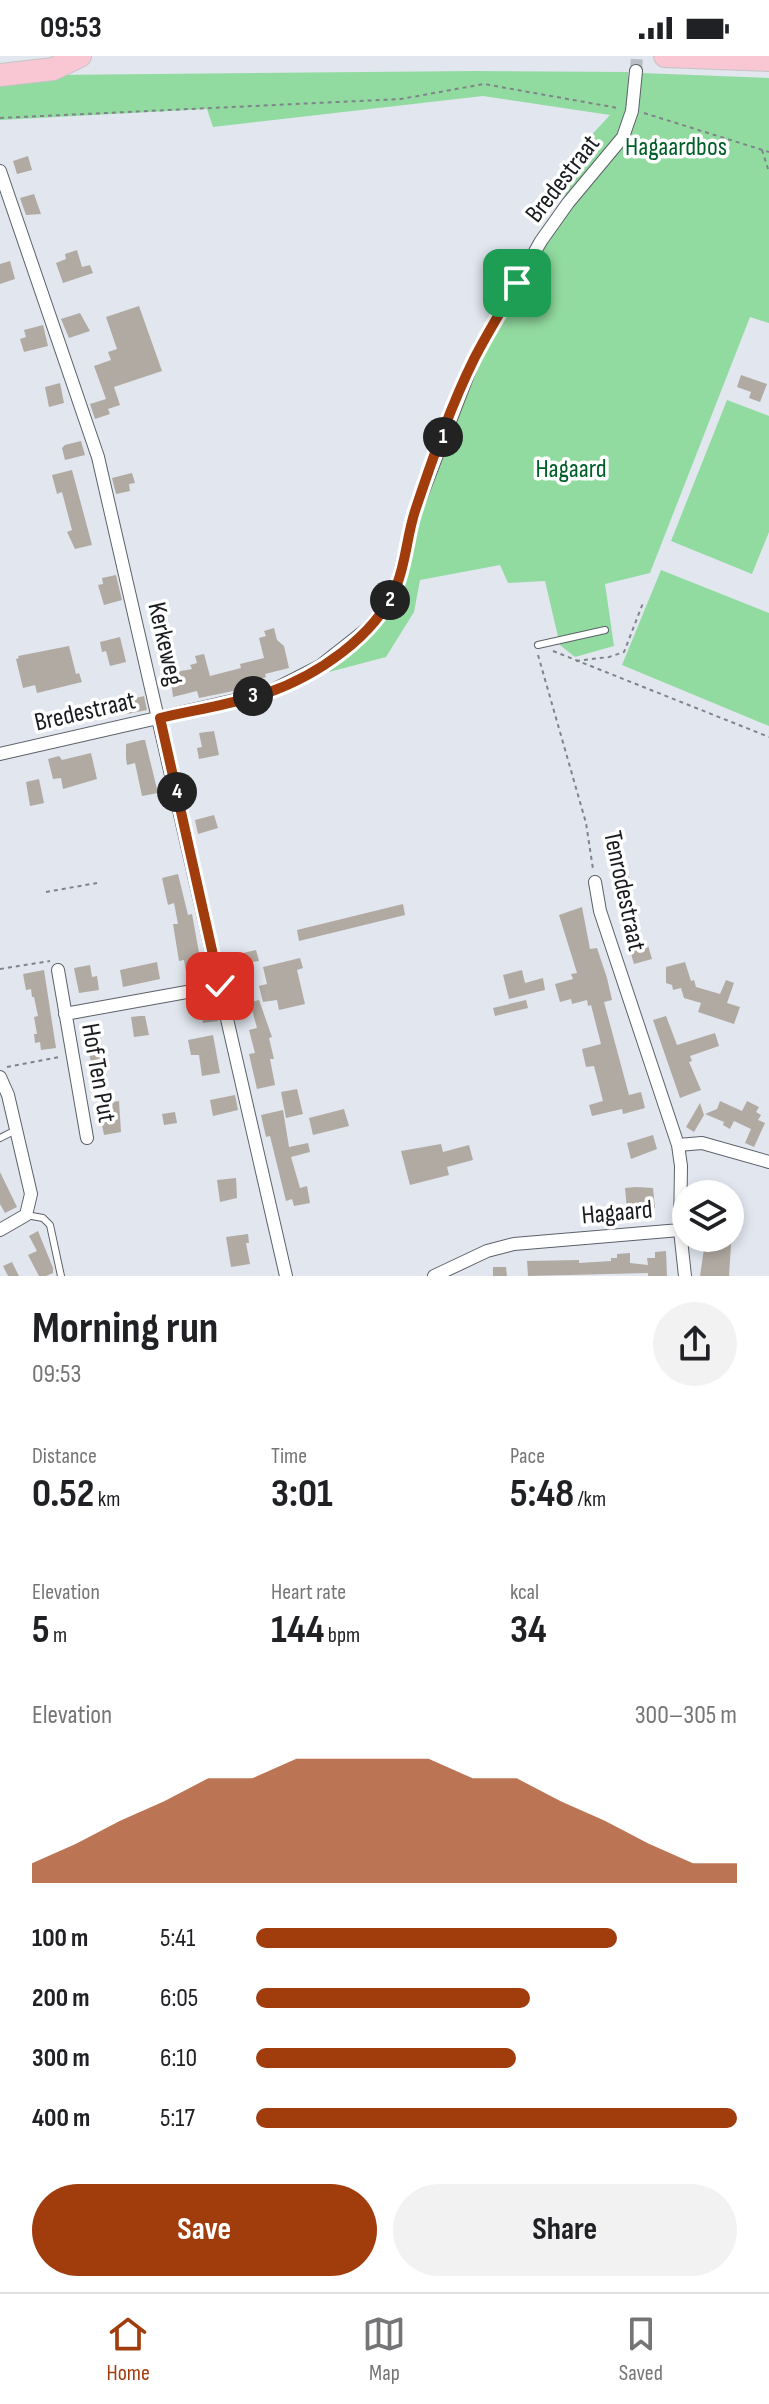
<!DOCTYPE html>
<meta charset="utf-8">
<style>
body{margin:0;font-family:"Sofia Sans Condensed",sans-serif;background:#f2f2f2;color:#202124;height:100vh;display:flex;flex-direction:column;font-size:30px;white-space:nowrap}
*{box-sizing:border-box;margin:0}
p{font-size:26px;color:#757577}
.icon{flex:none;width:44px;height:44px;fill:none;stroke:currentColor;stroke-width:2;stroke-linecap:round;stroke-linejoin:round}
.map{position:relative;height:1220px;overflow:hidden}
.side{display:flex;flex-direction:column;background:#fff;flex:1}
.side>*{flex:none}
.buttons{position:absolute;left:672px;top:1124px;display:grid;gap:16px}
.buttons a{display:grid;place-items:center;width:72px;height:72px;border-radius:50%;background:#fff;box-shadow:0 4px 12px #0003;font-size:40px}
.pin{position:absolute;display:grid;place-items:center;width:68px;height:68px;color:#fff;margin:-34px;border-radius:16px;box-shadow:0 4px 12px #0006}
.km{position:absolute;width:40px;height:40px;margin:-20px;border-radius:50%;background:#222;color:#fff;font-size:22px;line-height:40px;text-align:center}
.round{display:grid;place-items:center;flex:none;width:84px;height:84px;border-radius:42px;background:#f2f2f2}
.summary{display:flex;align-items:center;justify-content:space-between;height:136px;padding:0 32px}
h1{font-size:44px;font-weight:700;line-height:60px}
.stats{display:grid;grid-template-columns:repeat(3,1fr);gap:12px;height:136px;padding:8px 32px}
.stats div{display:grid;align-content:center}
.stats b{font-size:40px;font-weight:700}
.stats small{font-size:22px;font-weight:400}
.stats p{font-size:22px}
.chart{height:224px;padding:16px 32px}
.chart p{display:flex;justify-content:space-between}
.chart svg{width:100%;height:144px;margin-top:8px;fill:#a13c0d;opacity:.7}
.button{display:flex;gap:16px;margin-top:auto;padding:16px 32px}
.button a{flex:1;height:92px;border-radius:48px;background:#a13c0d;color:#fff;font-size:32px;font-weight:700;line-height:92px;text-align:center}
.button a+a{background:#f2f2f2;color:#202124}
ul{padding:0 32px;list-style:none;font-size:26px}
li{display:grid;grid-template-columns:128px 96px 1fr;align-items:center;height:60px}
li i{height:20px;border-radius:10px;background:#a13c0d}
.status{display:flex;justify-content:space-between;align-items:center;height:56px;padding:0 40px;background:#fff;direction:ltr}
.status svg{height:22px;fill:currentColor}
.dock{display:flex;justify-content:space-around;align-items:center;height:112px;border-top:2px solid #e0e0e0;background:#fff;font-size:22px;color:#757577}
.dock a{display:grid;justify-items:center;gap:4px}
.dock .on{color:#a13c0d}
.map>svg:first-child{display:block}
</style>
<div class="status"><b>09:53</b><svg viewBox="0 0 49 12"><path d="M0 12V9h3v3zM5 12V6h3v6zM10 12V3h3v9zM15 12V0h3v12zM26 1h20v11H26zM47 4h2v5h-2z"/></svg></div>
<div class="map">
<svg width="769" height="1220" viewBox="0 0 769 1220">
<rect width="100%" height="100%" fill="#e1e6ef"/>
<path fill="#92dba0" d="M 475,15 L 628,16 C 636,76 600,104 564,147 L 572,100 L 610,59 L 483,40 L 213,71 L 207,53 L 0,64 L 0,25 L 53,19 Z
M 642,17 L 769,22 L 769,267 L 750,261 L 650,517 L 605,528 L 614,590 L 575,601 L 560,589 L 545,525 L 508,527 L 500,509 L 420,524 L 414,556 L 386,601 L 329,616 L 330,607 L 391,553 L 417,458 L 480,304 L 545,186 L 569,151 L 613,103 L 629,79 Z
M 727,344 L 769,360 L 769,476 L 752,518 L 671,485 Z
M 661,514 L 769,557 L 769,670 L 622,609 Z"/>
<path fill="#b1aaa2" d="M 28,100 L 32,114 L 17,118 L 13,105 Z
M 34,138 L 41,158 L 26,159 L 20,142 Z
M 77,194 L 82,211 L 90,209 L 93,217 L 63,227 L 56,207 L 66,203 L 65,198 Z
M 10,205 L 15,223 L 0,228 L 0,208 Z
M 139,250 L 162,315 L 114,331 L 120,349 L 108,353 L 110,358 L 95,363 L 90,348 L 106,343 L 94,310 L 111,304 L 108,296 L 117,293 L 106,261 Z
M 80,257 L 90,275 L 69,282 L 61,263 Z
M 43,269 L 48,290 L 24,296 L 20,283 L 26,281 L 24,274 Z
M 741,319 L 767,328 L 760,346 L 749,342 L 751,336 L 737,331 Z
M 60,327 L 64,347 L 49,351 L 45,331 Z
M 81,385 L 85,399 L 65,404 L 62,392 L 65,389 Z
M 72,414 L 92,489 L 75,493 L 67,476 L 72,474 L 62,436 L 57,438 L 52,419 Z
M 132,417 L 135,427 L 129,428 L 130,435 L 116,438 L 112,422 Z
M 116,519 L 122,544 L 104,549 L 98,529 L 103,528 L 102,522 Z
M 274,572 L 277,584 L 284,590 L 289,612 L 265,618 L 266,621 L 242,629 L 243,633 L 199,642 L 197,635 L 173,641 L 170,617 L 192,613 L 190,609 L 197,607 L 195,600 L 204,598 L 210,620 L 241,612 L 240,608 L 264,602 L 259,582 L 266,580 L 264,575 Z
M 120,581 L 126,606 L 110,610 L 106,595 L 102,596 L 100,586 Z
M 69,590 L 76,618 L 79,617 L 82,626 L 37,637 L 35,629 L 23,632 L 16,603 L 19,602 L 18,600 Z
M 144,640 L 147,654 L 127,658 L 124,645 Z
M 214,675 L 219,699 L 199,703 L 197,692 L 202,691 L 199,677 Z
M 142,684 L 145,684 L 158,737 L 142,740 L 135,707 L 127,709 L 126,702 L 126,688 Z
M 91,697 L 97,723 L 63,733 L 61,722 L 53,723 L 48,703 L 59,700 L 62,704 Z
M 39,723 L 44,747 L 30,750 L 26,726 Z
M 214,759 L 218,772 L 198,778 L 195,764 Z
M 178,818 L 188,859 L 192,858 L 202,913 L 186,916 L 184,904 L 179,905 L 173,868 L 178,868 L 174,847 L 168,849 L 162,822 Z
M 629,818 L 630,837 L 614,838 L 614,820 Z
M 403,848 L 405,859 L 299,885 L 297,874 Z
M 582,851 L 590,893 L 597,892 L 607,922 L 612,944 L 604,946 L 629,1039 L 641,1036 L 645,1052 L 623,1058 L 622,1053 L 592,1060 L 589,1049 L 603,1045 L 594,1010 L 586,1011 L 582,993 L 601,988 L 591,949 L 588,950 L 587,944 L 572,948 L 571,943 L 560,946 L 555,928 L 573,923 L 571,918 L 577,917 L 559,859 Z
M 647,886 L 652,903 L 634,908 L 629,891 Z
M 256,894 L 259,905 L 236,908 L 234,899 Z
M 300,902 L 303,912 L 297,914 L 305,948 L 279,954 L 277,944 L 263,946 L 259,930 L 267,928 L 263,911 Z
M 157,906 L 160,923 L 123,931 L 120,914 Z
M 685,906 L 691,925 L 694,924 L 696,931 L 720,938 L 726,924 L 734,927 L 727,947 L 740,951 L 734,968 L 698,956 L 701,947 L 684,942 L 681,932 L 673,934 L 672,929 L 666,927 L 666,911 Z
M 90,909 L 92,921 L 97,920 L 99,934 L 79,937 L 74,912 Z
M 44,914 L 56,992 L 41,994 L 40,986 L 35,987 L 34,978 L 37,978 L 34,961 L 38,960 L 34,941 L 32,941 L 31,933 L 26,934 L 23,918 Z
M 522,914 L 525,927 L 543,922 L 545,934 L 509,943 L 503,919 Z
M 259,944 L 272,981 L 269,982 L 274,1003 L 270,1003 L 275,1029 L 257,1033 L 249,998 L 255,997 L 249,974 L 257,972 L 252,954 L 235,958 L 233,950 Z
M 526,944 L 528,952 L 495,960 L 493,952 Z
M 214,946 L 218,965 L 203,967 L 200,949 Z
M 140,960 L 145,960 L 149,979 L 134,981 L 131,961 Z
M 666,960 L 677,989 L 715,977 L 719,990 L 690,1000 L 692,1005 L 689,1006 L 701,1034 L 680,1042 L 653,964 Z
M 98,967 L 108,1027 L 95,1029 L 84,969 Z
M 213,979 L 220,1017 L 202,1020 L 199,999 L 191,999 L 188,984 Z
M 297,1033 L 303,1058 L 286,1062 L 281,1036 Z
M 235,1039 L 238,1054 L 213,1060 L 210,1044 Z
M 119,1045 L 121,1076 L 104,1079 L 98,1048 Z
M 720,1045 L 742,1055 L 747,1045 L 759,1051 L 756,1056 L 761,1059 L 758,1064 L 765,1067 L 754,1091 L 745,1087 L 751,1073 L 734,1065 L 730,1073 L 723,1069 L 724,1066 L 705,1058 L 717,1053 Z
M 700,1047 L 704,1059 L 694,1076 L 686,1071 Z
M 344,1053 L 349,1070 L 313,1079 L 309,1062 Z
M 283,1054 L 289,1091 L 308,1087 L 310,1096 L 291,1101 L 300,1132 L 307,1130 L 310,1147 L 294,1150 L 292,1143 L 286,1145 L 270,1080 L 266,1081 L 261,1059 Z
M 175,1056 L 177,1067 L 164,1069 L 162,1058 Z
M 653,1079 L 657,1093 L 631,1103 L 627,1087 Z
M 441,1088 L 443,1096 L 469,1089 L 473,1104 L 447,1111 L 449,1119 L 410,1129 L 401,1095 Z
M 0,1116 L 17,1151 L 5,1157 L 0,1148 Z
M 236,1122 L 237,1142 L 220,1146 L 217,1124 Z
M 636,1131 L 653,1132 L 655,1152 L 627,1154 L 625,1132 Z
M 38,1175 L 53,1212 L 53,1217 L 46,1220 L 39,1220 L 28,1199 L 37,1195 L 29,1180 Z
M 248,1178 L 249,1187 L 246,1187 L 250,1208 L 231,1211 L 226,1181 Z
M 705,1186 L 731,1188 L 729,1220 L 700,1220 Z
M 666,1195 L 667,1220 L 648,1220 L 648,1217 L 528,1220 L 527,1205 L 579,1204 L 579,1207 L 611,1205 L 611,1202 L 617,1202 L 617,1198 L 630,1197 L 630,1207 L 648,1209 L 647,1202 L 655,1202 L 655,1196 Z
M 12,1206 L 19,1220 L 8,1220 L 3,1210 Z
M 493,1211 L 506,1211 L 507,1220 L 493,1220 Z"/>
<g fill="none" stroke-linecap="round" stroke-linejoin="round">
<path stroke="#b9bdc5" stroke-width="12" stroke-dasharray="12 6" stroke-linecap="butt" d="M 636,15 L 637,0"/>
<defs>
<path id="lane" d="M 538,589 L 605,574
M 0,1082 L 16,1074
M 26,1159 L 43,1162 L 50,1169 L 61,1220"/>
<path id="street" d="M 0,115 L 98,401 L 286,1220
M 0,698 L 267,637 L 320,610 L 367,573 L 386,551 L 397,529 L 415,456 L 474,303 L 541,185 L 568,147 L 623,81 L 632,55 L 636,15
M 58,914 L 87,1082
M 65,958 L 220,930
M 0,1021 L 8,1039 L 31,1138 L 26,1159 L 0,1174
M 678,1089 L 702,1087 L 769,1106
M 680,1174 L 685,1220
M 434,1220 L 487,1195 L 514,1188 L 680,1174 L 681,1110 L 678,1089 L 600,855 L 595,826"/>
<path id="highway" d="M 665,0 L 769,4
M 0,19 L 53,13 L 80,0"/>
</defs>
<use href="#lane" stroke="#5c6169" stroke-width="8"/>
<use href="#street" stroke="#5c6169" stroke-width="14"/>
<use href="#highway" stroke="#c3c4c4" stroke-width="24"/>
<path stroke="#80848a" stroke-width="2" stroke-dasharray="4 4" stroke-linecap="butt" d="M 644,57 L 769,96
M 0,62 L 401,43 L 484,28 L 618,52
M 762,94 L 769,116
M 553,595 L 769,681
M 538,599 L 586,767 L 593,813
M 576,605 L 609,601 L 624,596 L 643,547
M 46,836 L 97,827
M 0,913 L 50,905
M 7,1011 L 59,1001"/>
<use href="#lane" stroke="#fff" stroke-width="6"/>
<use href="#street" stroke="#fff" stroke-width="12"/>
<use href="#highway" stroke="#f8c7d3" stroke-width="22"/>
</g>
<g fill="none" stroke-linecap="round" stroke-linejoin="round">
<defs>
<path id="route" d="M 220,930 L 160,662 C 195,654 232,648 267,637 C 316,620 375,581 396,531 C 406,507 407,479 415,455 C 432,404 451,349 475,301 C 488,276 503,252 517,227"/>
</defs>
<use href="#route" stroke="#fff" stroke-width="16"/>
<use href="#route" stroke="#a13c0d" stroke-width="10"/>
</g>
<g text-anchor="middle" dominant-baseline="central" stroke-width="7" stroke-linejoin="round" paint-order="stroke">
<g font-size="26" fill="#005e27" stroke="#fff">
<text x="676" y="91">Hagaardbos</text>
<text x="571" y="413">Hagaard</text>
</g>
<g font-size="26" fill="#191b1e" stroke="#fff">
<text transform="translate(563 123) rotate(-52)">Bredestraat</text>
<text transform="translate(165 588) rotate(77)">Kerkeweg</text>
<text transform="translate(85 656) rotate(-13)">Bredestraat</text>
<text transform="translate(624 835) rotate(78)">Tenrodestraat</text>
<text transform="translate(98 1017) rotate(80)">Hof Ten Put</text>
<text transform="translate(617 1157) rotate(-5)">Hagaard</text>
</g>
</g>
</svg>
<div class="buttons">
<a><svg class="icon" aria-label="layers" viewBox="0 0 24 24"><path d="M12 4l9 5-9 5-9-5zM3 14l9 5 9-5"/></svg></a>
</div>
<div class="pin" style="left:517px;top:227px;background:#1e9e55"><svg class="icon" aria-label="arrive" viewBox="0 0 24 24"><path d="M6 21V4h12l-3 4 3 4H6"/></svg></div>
<div class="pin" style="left:220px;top:930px;background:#d93025"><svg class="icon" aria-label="check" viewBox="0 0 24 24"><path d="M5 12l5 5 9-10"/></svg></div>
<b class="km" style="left:443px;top:381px">1</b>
<b class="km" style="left:390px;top:544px">2</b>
<b class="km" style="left:253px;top:640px">3</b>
<b class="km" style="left:177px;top:736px">4</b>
</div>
<section class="side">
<div class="summary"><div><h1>Morning run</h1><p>09:53</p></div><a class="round"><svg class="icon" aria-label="share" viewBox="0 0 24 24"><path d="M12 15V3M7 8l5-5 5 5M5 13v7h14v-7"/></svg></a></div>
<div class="stats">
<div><p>Distance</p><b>0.52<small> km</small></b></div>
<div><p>Time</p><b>3:01</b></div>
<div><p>Pace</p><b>5:48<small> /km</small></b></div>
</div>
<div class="stats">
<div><p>Elevation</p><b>5<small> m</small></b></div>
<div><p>Heart rate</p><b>144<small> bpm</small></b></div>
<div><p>kcal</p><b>34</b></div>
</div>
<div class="chart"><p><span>Elevation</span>300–305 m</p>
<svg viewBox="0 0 160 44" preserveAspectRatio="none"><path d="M0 44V38L10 32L20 25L30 19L40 12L50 12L60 6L70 6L80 6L90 6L100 12L110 12L120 19L130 25L140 32L150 38L160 38V44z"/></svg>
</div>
<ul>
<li><b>100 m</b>5:41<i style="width:75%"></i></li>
<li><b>200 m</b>6:05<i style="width:57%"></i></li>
<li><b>300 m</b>6:10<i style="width:54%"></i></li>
<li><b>400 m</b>5:17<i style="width:100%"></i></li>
</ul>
<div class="button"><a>Save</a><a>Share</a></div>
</section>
<nav class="dock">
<a class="on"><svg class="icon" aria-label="home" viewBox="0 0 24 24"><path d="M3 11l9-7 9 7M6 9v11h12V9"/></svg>Home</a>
<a><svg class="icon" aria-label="map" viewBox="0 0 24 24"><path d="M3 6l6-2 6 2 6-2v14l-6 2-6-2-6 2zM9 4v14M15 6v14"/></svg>Map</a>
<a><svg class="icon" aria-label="saved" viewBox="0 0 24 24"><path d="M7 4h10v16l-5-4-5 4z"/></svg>Saved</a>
</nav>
